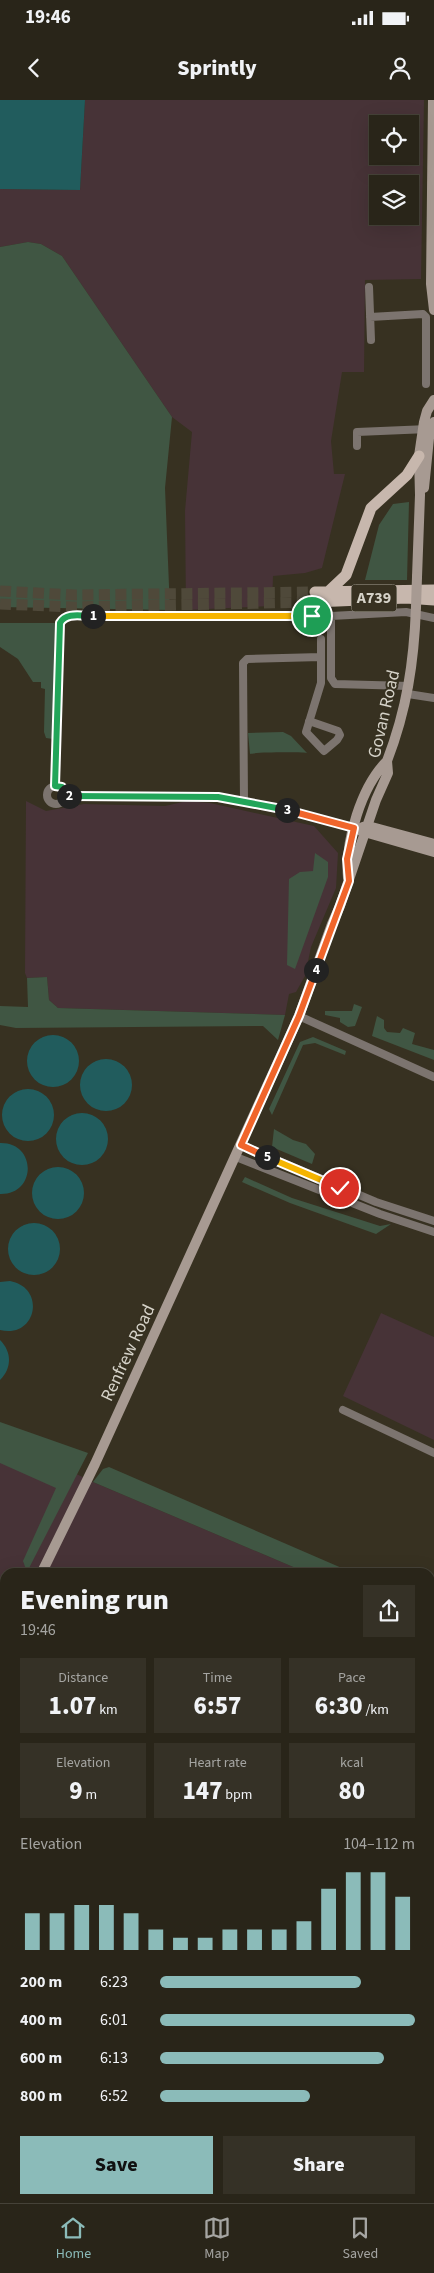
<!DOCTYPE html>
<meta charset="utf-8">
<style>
body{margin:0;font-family:"Source Sans 3",sans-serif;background:#353126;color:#f1f3f6;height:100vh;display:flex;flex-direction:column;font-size:19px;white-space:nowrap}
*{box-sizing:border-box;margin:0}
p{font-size:16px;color:#a5a5a2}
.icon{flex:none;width:28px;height:28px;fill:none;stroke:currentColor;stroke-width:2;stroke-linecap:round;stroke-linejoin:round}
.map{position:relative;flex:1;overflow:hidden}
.details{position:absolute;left:0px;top:1468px;width:435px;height:636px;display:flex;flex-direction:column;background:#292519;border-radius:15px 15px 0 0;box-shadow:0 5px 20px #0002,0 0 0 1px #454238}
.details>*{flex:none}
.fabs{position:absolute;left:369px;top:15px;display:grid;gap:10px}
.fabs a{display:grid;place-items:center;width:50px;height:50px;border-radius:0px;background:#292519;box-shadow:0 5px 20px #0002,0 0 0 1px #454238;font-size:25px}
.pin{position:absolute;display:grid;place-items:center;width:42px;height:42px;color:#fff;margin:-21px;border:2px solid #fff;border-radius:50%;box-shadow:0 1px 5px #0007}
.km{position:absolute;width:25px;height:25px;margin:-12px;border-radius:50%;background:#222;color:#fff;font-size:14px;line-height:25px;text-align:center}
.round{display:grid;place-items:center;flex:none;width:52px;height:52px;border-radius:0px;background:#353126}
.overview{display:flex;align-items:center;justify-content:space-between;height:85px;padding:0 20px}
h1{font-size:28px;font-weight:800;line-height:38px}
.figures{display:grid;grid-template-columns:repeat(3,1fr);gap:8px;height:85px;padding:5px 20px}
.figures div{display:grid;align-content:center;border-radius:0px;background:#353126;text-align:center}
.figures b{font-size:25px;font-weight:800}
.figures small{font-size:14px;font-weight:400}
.figures p{font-size:14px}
.chart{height:140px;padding:10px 20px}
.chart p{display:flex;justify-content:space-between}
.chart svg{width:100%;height:90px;margin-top:5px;stroke:#8bbbb9;stroke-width:6}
.primary-button{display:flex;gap:10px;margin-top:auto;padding:10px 20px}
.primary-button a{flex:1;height:58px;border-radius:0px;background:#8bbbb9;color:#111;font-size:20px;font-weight:800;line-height:58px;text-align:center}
.primary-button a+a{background:#353126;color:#f1f3f6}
ul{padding:0 20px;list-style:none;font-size:16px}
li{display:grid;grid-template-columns:80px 60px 1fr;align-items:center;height:38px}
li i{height:12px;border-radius:6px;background:#8bbbb9}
.status{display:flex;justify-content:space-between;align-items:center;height:35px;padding:0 25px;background:#292519;direction:ltr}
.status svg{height:14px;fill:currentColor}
header{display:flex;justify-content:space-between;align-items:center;height:65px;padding:0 20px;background:#292519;font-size:22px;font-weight:800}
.menu{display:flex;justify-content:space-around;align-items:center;height:70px;border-top:1px solid #454238;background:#292519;font-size:14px;color:#a5a5a2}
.menu a{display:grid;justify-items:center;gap:2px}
.menu .current{color:#8bbbb9}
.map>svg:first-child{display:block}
</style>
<div class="status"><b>19:46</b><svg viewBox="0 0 49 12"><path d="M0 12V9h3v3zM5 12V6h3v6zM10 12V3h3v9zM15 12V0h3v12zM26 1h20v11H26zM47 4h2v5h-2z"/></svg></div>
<header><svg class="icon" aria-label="back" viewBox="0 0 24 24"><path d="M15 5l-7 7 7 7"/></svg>Sprintly<svg class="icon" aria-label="person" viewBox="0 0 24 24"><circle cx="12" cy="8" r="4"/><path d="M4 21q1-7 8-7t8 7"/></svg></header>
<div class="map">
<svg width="434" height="2103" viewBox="0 0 434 2103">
<rect width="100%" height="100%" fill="#373121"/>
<path fill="#473337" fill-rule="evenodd" d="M 85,0 L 424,0 L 421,179 L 365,180 L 364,272 L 342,272 L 331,341 L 334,374 L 345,374 L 322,468 L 305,473 L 273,476 L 272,506 L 186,510 L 185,411 L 192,332 L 172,317 L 62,156 L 41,144 L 28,142 L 0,147 L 0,89 L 80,90 ZM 378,24 L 410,24 L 410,56 L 378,56 ZM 378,84 L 410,84 L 410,116 L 378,116 Z
M 26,701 L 46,711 L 84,704 L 165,706 L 187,701 L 210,703 L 314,726 L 338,753 L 336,788 L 311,847 L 305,876 L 296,892 L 289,894 L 285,915 L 58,908 L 49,900 L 47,877 L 27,878 L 25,873 Z
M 381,1213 L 434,1237 L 434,1340 L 343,1296 Z
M 0,1337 L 93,1382 L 305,1472 L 5,1472 L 5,1875 L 0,1876 Z
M 430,1522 L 434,1524 L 434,2017 L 430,2020 Z
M 5,1990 L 5,2099 L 335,2099 L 328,2103 L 0,2103 L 0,1991 Z"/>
<path fill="#405643" d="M 28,142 L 41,144 L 62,156 L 172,317 L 165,388 L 170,510 L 0,507 L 0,147 Z
M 409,402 L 407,480 L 365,480 L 379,425 L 393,404 Z
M 0,523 L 55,523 L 53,639 L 46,638 L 44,632 L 45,589 L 41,588 L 41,582 L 33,582 L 18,559 L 0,547 Z
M 283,632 L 291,636 L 307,653 C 301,652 255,652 250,654 L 248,633 Z
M 315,753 L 328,762 L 328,777 L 295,869 L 287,865 L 289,779 L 300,772 L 313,771 Z
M 47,877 L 49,900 L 58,908 L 285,915 L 278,940 L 263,926 L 16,928 L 0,925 L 0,906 L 28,907 L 27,878 Z
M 354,904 L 362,907 L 355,926 L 348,927 L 340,922 L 340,918 L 325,915 L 325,911 L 352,911 Z
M 377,916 L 384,920 L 384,928 L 387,932 L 400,933 L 403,928 L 415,933 L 412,944 L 434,950 L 434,960 L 372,936 Z
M 313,937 L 346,951 L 345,955 L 315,943 L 303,945 L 272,1015 L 269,1009 L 300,942 Z
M 274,1029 L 293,1040 L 306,1044 L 315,1054 L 312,1064 L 272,1047 Z
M 245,1077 L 292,1098 L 380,1126 L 391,1124 L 376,1134 L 290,1103 L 242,1082 Z
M 0,1322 L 88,1353 L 27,1472 L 23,1461 L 56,1388 L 0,1363 Z
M 109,1367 L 351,1472 L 305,1472 L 93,1382 L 103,1369 Z"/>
<path fill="#215c5d" d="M 0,0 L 85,0 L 80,90 L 0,89 Z
M27 961a26 26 0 1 1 52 0a26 26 0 1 1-52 0Z
M80 985a26 26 0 1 1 52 0a26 26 0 1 1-52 0Z
M2 1015a26 26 0 1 1 52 0a26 26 0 1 1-52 0Z
M56 1039a26 26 0 1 1 52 0a26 26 0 1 1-52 0Z
M 0,1043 C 37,1042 37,1095 0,1094 Z
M32 1093a26 26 0 1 1 52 0a26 26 0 1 1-52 0Z
M8 1149a26 26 0 1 1 52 0a26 26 0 1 1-52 0Z
M 10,1181 C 47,1188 36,1239 0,1230 L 0,1182 Z
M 0,1240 C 12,1252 12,1268 0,1280 Z
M 5,1875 L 5,1990 L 0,1991 L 0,1876 Z"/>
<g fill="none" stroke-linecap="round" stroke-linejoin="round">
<path stroke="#4f493a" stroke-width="11" stroke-dasharray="11 5.5" stroke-linecap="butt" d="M 0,491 L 74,495 L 315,492
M 0,504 L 75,507 L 315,502"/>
<path stroke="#7c746f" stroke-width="8" d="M 369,187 L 371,240
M 370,217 L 423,214 L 426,217 L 426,284
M 357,346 L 357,332 L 428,329
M 331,516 L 331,578 L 335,584 L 409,586
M 408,594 L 434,598
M 309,621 L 338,631 L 340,635 L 337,640 L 324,651 L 306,632 L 321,583 L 321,539
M 55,685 L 60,523 L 63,518 L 69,515 L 331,516 L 406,512 L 434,518
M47 695a9 9 0 1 1 18 0a9 9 0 1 1-18 0Z
M 66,696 L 218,697 L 289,711 L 354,728
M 244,702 L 243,563 L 247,559 L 321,557
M 299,916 L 434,977
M 241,1045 L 376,1102 L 434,1121
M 236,1057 L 380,1114 L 434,1132
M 343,1310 L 434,1353
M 430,1656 L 434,1658"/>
<path stroke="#a79a92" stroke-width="10" d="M 433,0 L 431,184 L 434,210
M 424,388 L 430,328 L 434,322
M 417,477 L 420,395 L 419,356 L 424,322 L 427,311 L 434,300
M 363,727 L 368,726 L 434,744
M 361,731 L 434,752
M 348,778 C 345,741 361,687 387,661
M 42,1472 L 95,1364 L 299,916 L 332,824 L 340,806 L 376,700 L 388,673 L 387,661 C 407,609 414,562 416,507
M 430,1885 L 434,1888
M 430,2033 L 434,2029
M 356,2103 L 361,2099"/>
<path stroke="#c7b7ad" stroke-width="11" d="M 329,491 L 346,475 L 371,408 L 407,375 L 419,356
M 315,492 L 434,490
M 315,502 L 406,498 L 434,500"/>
<path stroke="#a79a92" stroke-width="10" d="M 416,507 L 417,477"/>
</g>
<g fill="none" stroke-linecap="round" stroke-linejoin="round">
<defs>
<path id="split-1" d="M 93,516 L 312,516"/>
<path id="split-2" d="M 69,696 L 66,696 L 62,687 L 55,686 L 60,523 C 66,512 81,516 93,516"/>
<path id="split-3" d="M 69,696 L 218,697 L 287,710"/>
<path id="split-4" d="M 287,710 L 354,728 L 347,759 L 349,781 L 316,870"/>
<path id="split-5" d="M 267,1057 L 241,1045 L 299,916 L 316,870"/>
<path id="split-6" d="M 267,1057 L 340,1088"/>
</defs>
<use href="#split-1" stroke="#fff" stroke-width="10"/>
<use href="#split-2" stroke="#fff" stroke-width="10"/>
<use href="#split-3" stroke="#fff" stroke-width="10"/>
<use href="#split-4" stroke="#fff" stroke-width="10"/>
<use href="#split-5" stroke="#fff" stroke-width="10"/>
<use href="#split-6" stroke="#fff" stroke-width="10"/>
<use href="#split-1" stroke="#f5b400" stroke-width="6"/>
<use href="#split-2" stroke="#22a559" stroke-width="6"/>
<use href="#split-3" stroke="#22a559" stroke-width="6"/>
<use href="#split-4" stroke="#f0652b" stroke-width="6"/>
<use href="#split-5" stroke="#f0652b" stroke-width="6"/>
<use href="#split-6" stroke="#f5b400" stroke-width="6"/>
</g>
<g text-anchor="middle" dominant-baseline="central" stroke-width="4" stroke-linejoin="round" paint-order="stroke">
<rect fill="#373121" stroke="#a6a296" stroke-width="1" x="351.5" y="484.5" width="45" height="27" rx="4"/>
<g font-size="16" font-weight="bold" fill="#d5d2c8">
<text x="374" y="498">A739</text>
</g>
<g font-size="18" fill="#d5d2c8" stroke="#373121">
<text transform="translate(384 614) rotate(-77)">Govan Road</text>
<text transform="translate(128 1253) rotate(-65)">Renfrew Road</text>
</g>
</g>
</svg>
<div class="fabs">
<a><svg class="icon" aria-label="locate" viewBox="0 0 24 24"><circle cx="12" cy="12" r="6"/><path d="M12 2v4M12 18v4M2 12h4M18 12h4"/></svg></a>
<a><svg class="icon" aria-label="layers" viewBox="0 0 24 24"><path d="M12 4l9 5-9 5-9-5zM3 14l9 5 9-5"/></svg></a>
</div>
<div class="pin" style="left:312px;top:516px;background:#1e9e55"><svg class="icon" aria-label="arrive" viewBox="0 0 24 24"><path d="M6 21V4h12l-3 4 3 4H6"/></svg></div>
<div class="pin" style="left:340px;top:1088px;background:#d93025"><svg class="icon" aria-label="check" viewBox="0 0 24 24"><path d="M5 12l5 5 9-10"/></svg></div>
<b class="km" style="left:93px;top:516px">1</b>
<b class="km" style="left:69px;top:696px">2</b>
<b class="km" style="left:287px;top:710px">3</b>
<b class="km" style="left:316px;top:870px">4</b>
<b class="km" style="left:267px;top:1057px">5</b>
<section class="details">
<div class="overview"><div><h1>Evening run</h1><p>19:46</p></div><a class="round"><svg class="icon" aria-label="share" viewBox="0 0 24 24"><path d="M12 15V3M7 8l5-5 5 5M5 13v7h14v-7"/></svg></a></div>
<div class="figures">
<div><p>Distance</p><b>1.07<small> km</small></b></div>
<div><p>Time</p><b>6:57</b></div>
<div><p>Pace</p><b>6:30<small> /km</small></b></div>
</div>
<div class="figures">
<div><p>Elevation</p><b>9<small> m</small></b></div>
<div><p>Heart rate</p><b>147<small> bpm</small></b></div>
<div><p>kcal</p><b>80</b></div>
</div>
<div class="chart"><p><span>Elevation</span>104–112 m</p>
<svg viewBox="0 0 160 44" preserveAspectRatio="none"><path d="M5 44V26M15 44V26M25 44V22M35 44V22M45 44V26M55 44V34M65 44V38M75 44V38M85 44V34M95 44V34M105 44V34M115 44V30M125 44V14M135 44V6M145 44V6M155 44V18"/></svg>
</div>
<ul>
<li><b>200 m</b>6:23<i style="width:79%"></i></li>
<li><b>400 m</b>6:01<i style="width:100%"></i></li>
<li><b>600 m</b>6:13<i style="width:88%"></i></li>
<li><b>800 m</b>6:52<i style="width:59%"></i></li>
</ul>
<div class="primary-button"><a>Save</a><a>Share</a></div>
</section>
</div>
<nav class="menu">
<a class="current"><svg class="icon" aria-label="home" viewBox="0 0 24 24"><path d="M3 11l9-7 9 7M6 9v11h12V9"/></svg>Home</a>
<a><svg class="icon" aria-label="map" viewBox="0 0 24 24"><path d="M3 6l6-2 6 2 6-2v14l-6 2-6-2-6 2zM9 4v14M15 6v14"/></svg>Map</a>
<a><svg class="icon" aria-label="saved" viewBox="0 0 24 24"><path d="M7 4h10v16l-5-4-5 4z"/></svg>Saved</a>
</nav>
